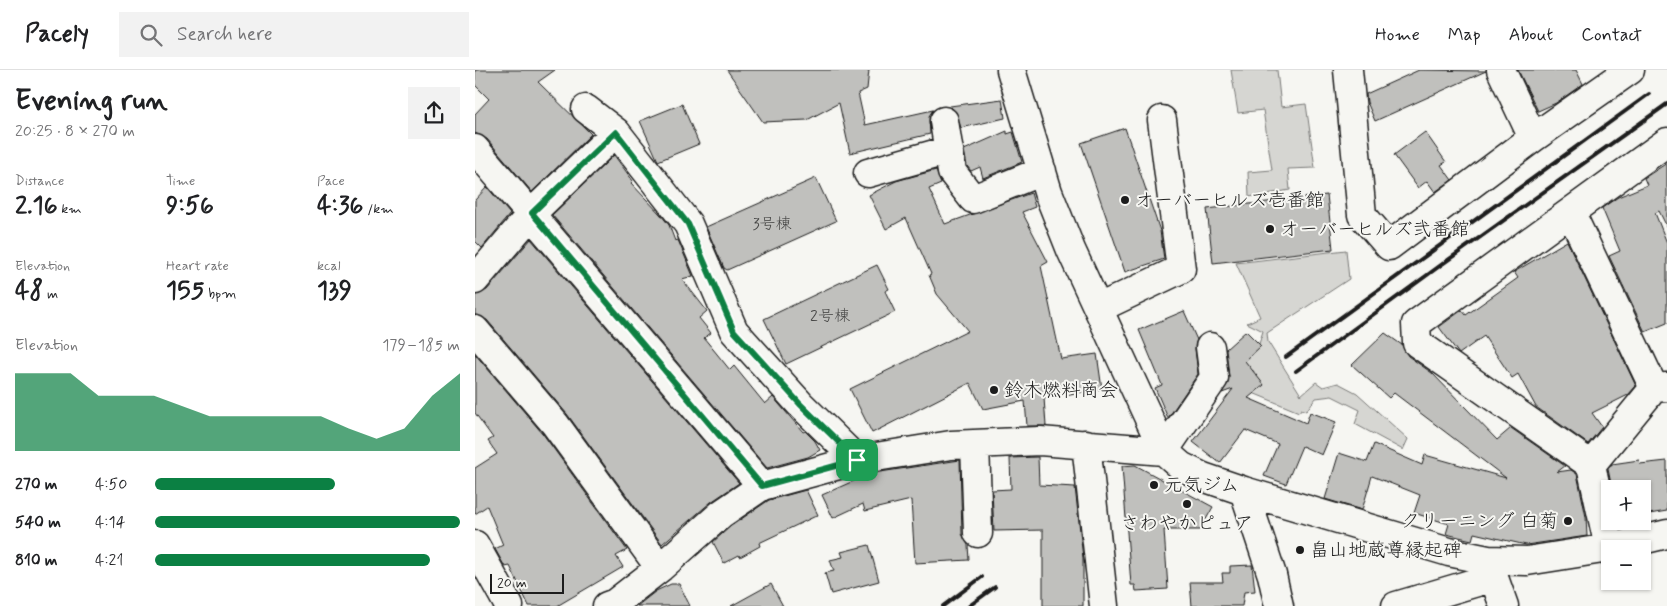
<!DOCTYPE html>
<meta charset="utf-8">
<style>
body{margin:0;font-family:Mynerve,"Klee One",sans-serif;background:#f2f2f2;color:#202124;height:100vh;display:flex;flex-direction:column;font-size:19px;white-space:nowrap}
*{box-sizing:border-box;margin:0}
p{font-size:16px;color:#757577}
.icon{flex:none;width:28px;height:28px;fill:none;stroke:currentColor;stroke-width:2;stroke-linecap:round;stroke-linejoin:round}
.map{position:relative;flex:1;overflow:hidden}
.details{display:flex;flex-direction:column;background:#fff;width:475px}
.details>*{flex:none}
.tools{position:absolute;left:1126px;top:410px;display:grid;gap:10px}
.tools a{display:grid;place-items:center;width:50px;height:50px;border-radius:0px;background:#fff;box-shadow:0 1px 4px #0004;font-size:25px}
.scale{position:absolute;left:15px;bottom:12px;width:74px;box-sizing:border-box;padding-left:5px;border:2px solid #1c1c1c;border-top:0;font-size:14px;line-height:18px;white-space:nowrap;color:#1c1c1c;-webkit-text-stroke:4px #f6f6f2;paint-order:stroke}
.pin{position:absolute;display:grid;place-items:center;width:42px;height:42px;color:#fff;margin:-21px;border-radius:10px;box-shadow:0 2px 8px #0006}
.round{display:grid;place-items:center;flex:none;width:52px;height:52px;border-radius:0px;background:#f2f2f2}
.head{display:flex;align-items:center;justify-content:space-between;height:85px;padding:0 15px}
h1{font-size:28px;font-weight:700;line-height:38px}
.metrics{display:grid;grid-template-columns:repeat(3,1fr);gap:8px;height:85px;padding:5px 15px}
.metrics div{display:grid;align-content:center}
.metrics b{font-size:25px;font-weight:700}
.metrics small{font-size:14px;font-weight:400}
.metrics p{font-size:14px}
.chart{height:140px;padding:10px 15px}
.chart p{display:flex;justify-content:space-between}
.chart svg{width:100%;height:90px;margin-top:5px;fill:#0b8043;opacity:.7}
ul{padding:0 15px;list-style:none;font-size:16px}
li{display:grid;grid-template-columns:80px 60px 1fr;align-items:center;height:38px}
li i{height:12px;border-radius:6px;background:#0b8043}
header{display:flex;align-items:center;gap:30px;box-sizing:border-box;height:70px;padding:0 25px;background:#fff;border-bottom:1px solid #e0e0e0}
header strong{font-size:24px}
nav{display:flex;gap:28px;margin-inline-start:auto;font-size:18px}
.search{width:350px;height:45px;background:#f2f2f2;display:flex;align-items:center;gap:12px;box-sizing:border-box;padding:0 18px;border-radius:0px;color:#757577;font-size:19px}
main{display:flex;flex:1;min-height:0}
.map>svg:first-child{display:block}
</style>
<header>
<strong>Pacely</strong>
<div class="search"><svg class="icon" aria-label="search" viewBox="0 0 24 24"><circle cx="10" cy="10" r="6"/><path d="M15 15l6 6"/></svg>Search here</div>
<nav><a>Home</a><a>Map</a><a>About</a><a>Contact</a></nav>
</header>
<main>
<section class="details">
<div class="head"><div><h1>Evening run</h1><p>20:25 · 8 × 270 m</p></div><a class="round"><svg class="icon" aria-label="share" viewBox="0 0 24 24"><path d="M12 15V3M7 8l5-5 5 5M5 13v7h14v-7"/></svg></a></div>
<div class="metrics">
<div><p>Distance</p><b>2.16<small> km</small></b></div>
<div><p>Time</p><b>9:56</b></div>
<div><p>Pace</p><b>4:36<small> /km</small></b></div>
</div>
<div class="metrics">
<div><p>Elevation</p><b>48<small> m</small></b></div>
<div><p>Heart rate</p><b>155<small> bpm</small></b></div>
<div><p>kcal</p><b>139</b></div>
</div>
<div class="chart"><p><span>Elevation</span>179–185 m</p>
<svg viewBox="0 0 160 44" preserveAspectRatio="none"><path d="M0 44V6L10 6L20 6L30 17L40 17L50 17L60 22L70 27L80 27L90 27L100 27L110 27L120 33L130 38L140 33L150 17L160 6V44z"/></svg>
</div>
<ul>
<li><b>270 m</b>4:50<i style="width:59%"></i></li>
<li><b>540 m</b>4:14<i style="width:100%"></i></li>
<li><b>810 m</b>4:21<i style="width:90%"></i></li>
</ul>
</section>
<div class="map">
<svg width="1192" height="536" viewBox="0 0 1192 536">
<rect width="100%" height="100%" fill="#f6f6f2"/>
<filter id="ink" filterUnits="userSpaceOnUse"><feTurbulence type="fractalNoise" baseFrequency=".02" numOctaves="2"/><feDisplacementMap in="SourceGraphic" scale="10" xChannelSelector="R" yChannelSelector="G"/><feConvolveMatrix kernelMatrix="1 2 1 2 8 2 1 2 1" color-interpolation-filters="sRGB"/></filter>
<g filter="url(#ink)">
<path fill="#d6d6d2" stroke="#797977" d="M 756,0 L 802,0 L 806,37 L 831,34 L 840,98 L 813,99 L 815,120 L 774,127 L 773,102 L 797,100 L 788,40 L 763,43 Z
M 871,180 L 874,209 L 792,263 L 793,272 L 826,325 L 841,312 L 848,317 L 863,313 L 882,323 L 933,369 L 928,380 L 880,354 L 885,340 L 857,326 L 841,328 L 831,341 L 826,339 L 824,342 L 773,321 L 779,301 L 761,295 L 784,274 L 788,261 L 772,253 L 785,247 L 761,193 Z"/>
<path fill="#c0c0bd" stroke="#1c1c1c" d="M 0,0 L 80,0 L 63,12 L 116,64 L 57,122 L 12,69 L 0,63 L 0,44 L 14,29 L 0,15 Z
M 252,0 L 394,0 L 392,19 L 383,23 L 390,55 L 458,40 L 454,46 L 455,64 L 375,83 L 364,33 L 332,50 L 288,52 Z
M 944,0 L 1011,1 L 900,51 L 892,32 L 891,24 Z
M 1043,0 L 1101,0 L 1108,14 L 1081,33 L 1063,41 Z
M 527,29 L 530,48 L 486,58 L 481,42 L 475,36 Z
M 207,34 L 224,74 L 183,91 L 165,51 Z
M 650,58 L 685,161 L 689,189 L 650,202 L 606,73 Z
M 532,61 L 532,64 L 538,62 L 547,92 L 508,108 L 505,97 L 496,101 L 492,96 L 489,80 Z
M 950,62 L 971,92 L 966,95 L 977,110 L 960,122 L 952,111 L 943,118 L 919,85 Z
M 139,85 L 158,111 L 156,113 L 186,145 L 194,155 L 200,171 L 203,170 L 218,206 L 207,209 L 232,241 L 224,248 L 236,263 L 229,268 L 255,300 L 259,296 L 290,334 L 298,327 L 328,362 L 330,361 L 340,371 L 345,380 L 333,387 L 292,398 L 77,145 Z
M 1192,93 L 1192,157 L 1184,141 L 1180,143 L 1192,173 L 1192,253 L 1170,262 L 1134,186 L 1145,181 L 1127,138 L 1143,127 L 1172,115 L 1169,108 Z
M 461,100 L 466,114 L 454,119 L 470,154 L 556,123 L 560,137 L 547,142 L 573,192 L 566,196 L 586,289 L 622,284 L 627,319 L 569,328 L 571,356 L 552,356 L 550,331 L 508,339 L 495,313 L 397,363 L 375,319 L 493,261 L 462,224 L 454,205 L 456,204 L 431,148 L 411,159 L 394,125 L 421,111 Z
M 341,108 L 361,151 L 252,200 L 249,198 L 231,157 Z
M 12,117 L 35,144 L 7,178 L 0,171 L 0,130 Z
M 852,125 L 858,179 L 738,193 L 732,139 Z
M 56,169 L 264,413 L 236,432 L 187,474 L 92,344 L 12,250 L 0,245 L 0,225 L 12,220 Z
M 1092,171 L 1161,316 L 1153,325 L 1117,343 L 1127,357 L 1113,374 L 1061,337 L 1043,304 L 1037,308 L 1009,266 L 984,284 L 964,257 L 987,240 L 991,245 L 1043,208 L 1039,202 Z
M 402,195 L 414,219 L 410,221 L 420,242 L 311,294 L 289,249 Z
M 709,241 L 722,270 L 720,279 L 723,304 L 693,348 L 680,318 L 687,315 L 664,260 Z
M 771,261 L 786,276 L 770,291 L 789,315 L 773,328 L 831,353 L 835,342 L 861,352 L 847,385 L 827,376 L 811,414 L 789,406 L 803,374 L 770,360 L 745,393 L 718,372 L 758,319 L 747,323 L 754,307 L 751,279 Z
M 910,263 L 927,275 L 933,286 L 957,303 L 1022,370 L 1036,358 L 1090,396 L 1082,402 L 1096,400 L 1102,404 L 1111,447 L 1112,466 L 1051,475 L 999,463 L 997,470 L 971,464 L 974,454 L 939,443 L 945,425 L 897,406 L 887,440 L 850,429 L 864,383 L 892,392 L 899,374 L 947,395 L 950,385 L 1031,408 L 919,323 L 914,328 L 877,295 Z
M 0,284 L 68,364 L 152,480 L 141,486 L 148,497 L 82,536 L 54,536 L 35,496 L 30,497 L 20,479 L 28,475 L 12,436 L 0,444 L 0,398 L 22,384 L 13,371 L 18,368 L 0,343 Z
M 563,387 L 564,415 L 600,417 L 608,488 L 608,536 L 568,536 L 568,460 L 519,461 L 517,420 L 536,419 L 535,388 Z
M 485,390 L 487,464 L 493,475 L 494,490 L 440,493 L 436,430 L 390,441 L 388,434 L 358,448 L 347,425 L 383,409 L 382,406 L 385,405 Z
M 1164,390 L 1165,394 L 1192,391 L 1192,441 L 1168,445 L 1168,419 L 1137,419 L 1133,399 L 1137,394 Z
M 660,395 L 738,437 L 725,460 L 689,460 L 693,519 L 661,521 L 660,515 L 656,515 L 647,396 Z
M 331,420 L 343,445 L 284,473 L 285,476 L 265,487 L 264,485 L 249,493 L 238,472 L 256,456 L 294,430 Z
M 394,475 L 404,511 L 356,524 L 350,503 L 359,501 L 355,490 L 368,487 L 366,482 Z
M 777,495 L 780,521 L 769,522 L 767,536 L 717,536 L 715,512 L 748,512 L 747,503 L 755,503 L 755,496 Z
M 196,514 L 204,514 L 215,536 L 162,536 L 181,521 Z
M 296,514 L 308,536 L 256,536 Z"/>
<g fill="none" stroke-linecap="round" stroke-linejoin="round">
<defs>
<path id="minor" d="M 536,0 L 573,122 L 596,180 L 689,381 L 706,396 L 728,407 L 769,421 L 974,482 L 1013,490 L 1052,491 L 1134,478 L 1192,464
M 873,0 L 887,145 L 914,176 L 1058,68 L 1155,0
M 1026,0 L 1058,68
M 111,39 L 141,62 L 213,154 L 259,261 L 325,334 L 382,390
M 469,51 L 477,102 L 498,129 L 567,101
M 0,79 L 287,416
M 393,103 L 474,80
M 1096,143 L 1179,318
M 0,210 L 57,143 L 141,62
M 624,238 L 706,199 L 687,50
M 0,260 L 80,354 L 185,498
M 500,374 L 503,463
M 611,374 L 629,536
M 689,381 L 739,308 L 735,277
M 1116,395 L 1179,318 L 1192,317
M 769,421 L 797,505 L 804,536
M 0,475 L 34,536
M 1134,478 L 1116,395 L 942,273 L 941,254 L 1192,72
M 1013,491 L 1029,536
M 132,536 L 140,533 L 185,498 L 246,444 L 287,416 L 382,390 L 476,375 L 565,371 L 689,381
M 921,536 L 1019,507"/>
</defs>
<use href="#minor" stroke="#1c1c1c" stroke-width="31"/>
<use href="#minor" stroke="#f6f6f2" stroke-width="28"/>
<path stroke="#1c1c1c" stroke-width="4" d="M 811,287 L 1174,24
M 821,301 L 966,195 L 1192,34
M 468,536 L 507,507
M 494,536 L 520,517"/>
</g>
</g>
<g fill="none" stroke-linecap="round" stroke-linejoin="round" filter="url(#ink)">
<defs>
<path id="route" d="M 141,62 L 213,154 L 259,261 L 325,334 L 382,390 L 287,416 L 57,143 Z"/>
</defs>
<use href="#route" stroke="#fff" stroke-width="10"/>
<use href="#route" stroke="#0b8043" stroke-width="6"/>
</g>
<g fill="#1c1c1c" stroke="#f6f6f2" stroke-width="2">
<circle cx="650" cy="130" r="5"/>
<circle cx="795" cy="159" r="5"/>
<circle cx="519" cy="320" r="5"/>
<circle cx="679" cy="415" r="5"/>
<circle cx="712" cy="434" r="5"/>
<circle cx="1093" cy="451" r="5"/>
<circle cx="825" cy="480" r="5"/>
</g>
<g text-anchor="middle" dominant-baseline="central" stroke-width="4" stroke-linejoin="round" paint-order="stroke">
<g font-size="16" fill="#454544">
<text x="297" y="154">3号棟</text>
<text x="355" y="246">2号棟</text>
</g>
<g font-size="19" fill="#1c1c1c" stroke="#f6f6f2" text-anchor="start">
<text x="660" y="130">オーバーヒルズ壱番館</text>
<text x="805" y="159">オーバーヒルズ弐番館</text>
<text x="529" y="320">鈴木燃料商会</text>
<text x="689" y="415">元気ジム</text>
<text x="1083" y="451" text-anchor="end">クリーニング 白菊</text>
<text x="712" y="453" text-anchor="middle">さわやかピュア</text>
<text x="835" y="480">畠山地蔵尊縁起碑</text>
</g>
</g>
</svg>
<div class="tools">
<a>+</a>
<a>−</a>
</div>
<div class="scale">20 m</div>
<div class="pin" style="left:382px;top:390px;background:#1e9e55"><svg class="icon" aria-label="arrive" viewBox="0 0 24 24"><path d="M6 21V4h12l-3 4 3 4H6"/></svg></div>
</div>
</main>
